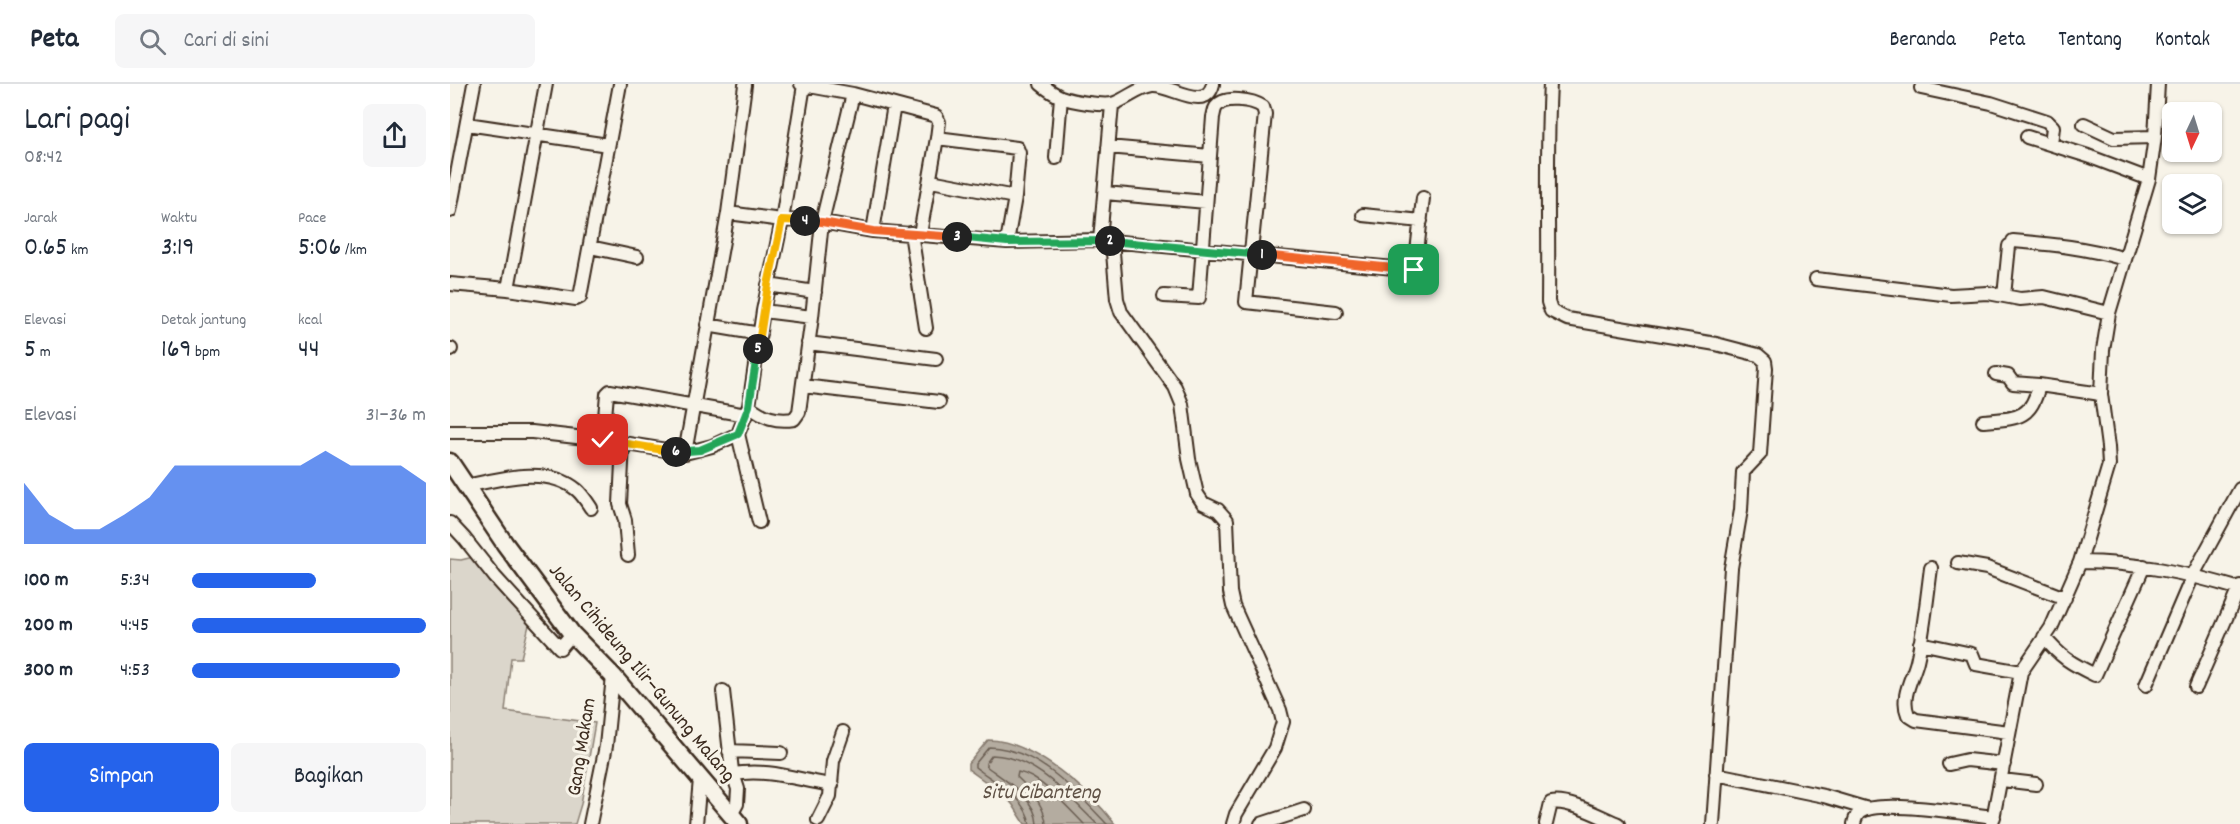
<!DOCTYPE html>
<html lang="id">
<meta charset="utf-8">
<style>
body{margin:0;font-family:Dekko,sans-serif;background:#f6f6f7;color:#1f2937;height:100vh;display:flex;flex-direction:column;font-size:22px;white-space:nowrap}
*{box-sizing:border-box;margin:0}
p{font-size:20px;color:#747a83}
.icon{flex:none;width:33px;height:33px;fill:none;stroke:currentColor;stroke-width:2;stroke-linecap:round;stroke-linejoin:round}
.map{position:relative;flex:1;overflow:hidden}
.sheet{display:flex;flex-direction:column;background:#fff;width:450px}
.sheet>*{flex:none}
.needle{width:39px;rotate:184deg}
.buttons{position:absolute;left:1712px;top:18px;display:grid;gap:12px}
.buttons a{display:grid;place-items:center;width:60px;height:60px;border-radius:9px;background:#fff;box-shadow:0 2px 4px #0004;font-size:30px}
.pin{position:absolute;display:grid;place-items:center;width:51px;height:51px;color:#fff;margin:-26px;border-radius:12px;box-shadow:0 3px 9px #0006}
.km{position:absolute;width:30px;height:30px;margin:-15px;border-radius:50%;background:#222;color:#fff;font-size:16px;line-height:30px;text-align:center}
.round{display:grid;place-items:center;flex:none;width:63px;height:63px;border-radius:9px;background:#f6f6f7}
.headline{display:flex;align-items:center;justify-content:space-between;height:102px;padding:0 24px}
h1{font-size:33px;font-weight:600;line-height:45px}
.stats{display:grid;grid-template-columns:repeat(3,1fr);gap:9px;height:102px;padding:6px 24px}
.stats div{display:grid;align-content:center}
.stats b{font-size:26px;font-weight:600}
.stats small{font-size:16px;font-weight:400}
.stats p{font-size:16px}
.chart{height:168px;padding:12px 24px}
.chart p{display:flex;justify-content:space-between}
.chart svg{width:100%;height:108px;margin-top:6px;fill:#2563eb;opacity:.7}
.cta{display:flex;gap:12px;margin-top:auto;padding:12px 24px}
.cta a{flex:1;height:69px;border-radius:9px;background:#2563eb;color:#fff;font-size:24px;font-weight:600;line-height:69px;text-align:center}
.cta a+a{background:#f6f6f7;color:#1f2937}
ul{padding:0 24px;list-style:none;font-size:20px}
li{display:grid;grid-template-columns:96px 72px 1fr;align-items:center;height:45px}
li i{height:15px;border-radius:8px;background:#2563eb}
header{display:flex;align-items:center;gap:36px;box-sizing:border-box;height:84px;padding:0 30px;background:#fff;border-bottom:2px solid #e0e1e3}
header strong{font-size:28px}
nav{display:flex;gap:33px;margin-inline-start:auto;font-size:21px}
.search{width:420px;height:54px;background:#f6f6f7;display:flex;align-items:center;gap:15px;box-sizing:border-box;padding:0 21px;border-radius:9px;color:#747a83;font-size:22px}
main{display:flex;flex:1;min-height:0}
.map>svg:first-child{display:block}
</style>
<header>
<strong>Peta</strong>
<div class="search"><svg class="icon" aria-label="search" viewBox="0 0 24 24"><circle cx="10" cy="10" r="6"/><path d="M15 15l6 6"/></svg>Cari di sini</div>
<nav><a>Beranda</a><a>Peta</a><a>Tentang</a><a>Kontak</a></nav>
</header>
<main>
<section class="sheet">
<div class="headline"><div><h1>Lari pagi</h1><p>08:42</p></div><a class="round"><svg class="icon" aria-label="share" viewBox="0 0 24 24"><path d="M12 15V3M7 8l5-5 5 5M5 13v7h14v-7"/></svg></a></div>
<div class="stats">
<div><p>Jarak</p><b>0.65<small> km</small></b></div>
<div><p>Waktu</p><b>3:19</b></div>
<div><p>Pace</p><b>5:06<small> /km</small></b></div>
</div>
<div class="stats">
<div><p>Elevasi</p><b>5<small> m</small></b></div>
<div><p>Detak jantung</p><b>169<small> bpm</small></b></div>
<div><p>kcal</p><b>44</b></div>
</div>
<div class="chart"><p><span>Elevasi</span>31–36 m</p>
<svg viewBox="0 0 160 44" preserveAspectRatio="none"><path d="M0 44V19L10 32L20 38L30 38L40 32L50 25L60 12L70 12L80 12L90 12L100 12L110 12L120 6L130 12L140 12L150 12L160 19V44z"/></svg>
</div>
<ul>
<li><b>100 m</b>5:34<i style="width:53%"></i></li>
<li><b>200 m</b>4:45<i style="width:100%"></i></li>
<li><b>300 m</b>4:53<i style="width:89%"></i></li>
</ul>
<div class="cta"><a>Simpan</a><a>Bagikan</a></div>
</section>
<div class="map">
<svg width="1790" height="740" viewBox="0 0 1790 740">
<rect width="100%" height="100%" fill="#f7f3e8"/>
<filter id="ink" filterUnits="userSpaceOnUse"><feTurbulence type="fractalNoise" baseFrequency=".0167" numOctaves="2"/><feDisplacementMap in="SourceGraphic" scale="12" xChannelSelector="R" yChannelSelector="G"/><feConvolveMatrix kernelMatrix="1 2 1 2 8 2 1 2 1" color-interpolation-filters="sRGB"/></filter>
<g filter="url(#ink)">
<path fill="#dbd6cb" stroke="#8b8074" stroke-width="1.5" d="M 23,473 L 82,535 L 79,541 L 71,574 L 61,574 L 55,627 L 145,639 L 131,720 L 125,740 L 0,740 L 0,475 L 11,476 Z"/>
<path fill="#b4aca0" stroke="#84786c" stroke-width="1.5" d="M 538,656 C 582,656 640,707 665,740 L 575,740 L 563,721 L 554,711 L 518,685 L 518,680 Z"/>
<g fill="none" stroke-linecap="round" stroke-linejoin="round">
<path stroke="#6b5e52" stroke-width="1.5" d="M 580,740 C 576,713 544,698 525,683 L 525,680 L 539,663 C 589,665 626,708 657,740
M 587,740 C 586,714 555,696 536,682 L 536,679 L 542,671 C 585,672 618,712 647,740
M 596,740 C 595,722 580,705 567,693 L 568,688 C 591,692 618,724 634,740"/>
<defs>
<path id="minor" d="M 591,0 C 597,5 604,10 611,13 C 621,17 655,23 665,19 C 678,14 688,4 702,2 C 720,0 756,29 763,0
M 1100,0 C 1096,72 1099,145 1098,218 L 1101,227 L 1117,235 L 1266,260 L 1308,271 L 1315,277 L 1316,284 L 1310,370 L 1293,388 L 1291,426 L 1281,484 L 1263,740
M 354,1 L 403,10 L 486,32 L 489,38 L 487,54 L 567,64 L 569,69 L 565,113
M 1471,4 L 1541,19 L 1597,37 L 1603,43 L 1601,60
M 17,40 L 158,61
M 1634,40 L 1664,54 L 1705,53
M 1577,53 L 1638,72 L 1699,95
M 658,63 L 760,72
M 606,74 L 611,13
M 481,97 L 565,113 L 557,158
M 655,109 L 756,118
M 0,127 L 24,0
M 278,129 L 332,136 L 372,138 L 423,147 L 557,158 L 650,156 L 965,186 L 973,114
M 913,131 L 971,137
M 423,147 L 444,21
M 461,149 L 476,244
M 470,150 L 487,54
M 650,156 L 662,21
M 662,157 L 667,215 L 671,228 L 725,303 L 732,320 L 739,375 L 747,410 L 753,419 L 768,426 L 777,436 L 780,508 L 783,522 L 830,626 L 833,638 L 825,664 L 786,730 L 783,740
M 1563,157 C 1602,160 1638,164 1675,175
M 140,163 L 187,173
M 1366,195 L 1501,211 L 1538,209 L 1570,215 L 1594,213 L 1659,229
M 0,200 L 58,205 L 126,215 L 130,213 L 170,0
M 318,201 L 365,208
M 58,205 L 96,0
M 714,212 L 749,214 L 763,33 C 764,30 764,26 766,23 C 774,11 803,16 813,23 L 815,30 L 796,218 L 886,228
M 1554,212 L 1559,162
M 313,227 L 362,233
M 257,241 L 310,250
M 358,259 L 486,275
M 0,265 L 1,265
M 1546,290 L 1558,292 L 1563,299 L 1589,301
M 353,302 L 489,318
M 299,322 C 313,333 326,338 344,335 L 349,328 L 362,233 L 372,138 L 403,10
M 1533,337 C 1565,334 1581,337 1589,301 L 1651,310
M 0,348 L 82,348 L 153,356 L 235,369 L 262,362 L 288,350 L 299,322 L 313,227 L 332,136 L 354,1 L 351,0
M 288,350 L 309,438
M 153,356 L 157,310 L 160,307 L 296,331
M 173,359 L 170,420 L 175,436 L 178,471
M 235,369 L 278,129 L 295,1
M 16,402 C 50,395 97,381 127,406 C 132,410 137,418 141,424
M 0,439 L 14,454 L 45,493 L 110,564 L 122,550
M 1630,478 C 1686,478 1737,489 1790,505
M 1508,479 L 1537,484 L 1615,514
M 1481,484 C 1477,514 1474,546 1467,577 C 1463,594 1450,612 1458,631 L 1466,636 L 1559,648
M 1594,553 C 1610,573 1622,580 1645,591 L 1694,482
M 1470,559 L 1522,570 L 1526,580 L 1571,588
M 1696,601 L 1743,491 L 1790,405
M 1746,603 L 1790,502
M 273,607 L 282,687 L 288,705 L 287,720 L 281,731
M 279,667 L 331,669
M 1499,680 L 1517,676 L 1554,680
M 283,690 C 319,684 347,696 382,701
M 1266,690 L 1374,712 L 1418,725
M 1552,696 L 1586,700
M 368,736 L 380,712 L 383,677 L 393,648
M 140,740 L 156,662 L 163,592
M 246,740 L 250,695
M 811,740 L 854,726
M 1096,740 L 1101,719 C 1118,715 1151,733 1168,740
M 1404,740 C 1405,735 1406,731 1410,728 C 1429,715 1518,730 1544,733
M 1542,740 L 1571,588 L 1601,544 L 1630,478 L 1659,381 L 1658,363 L 1651,310 L 1653,266 L 1659,229 L 1699,95 L 1705,53 L 1708,0"/>
<path id="secondary" d="M 0,378 L 55,460 L 122,550 L 163,592 L 289,740"/>
</defs>
<use href="#minor" stroke="#3b2a1e" stroke-width="16"/>
<use href="#secondary" stroke="#3b2a1e" stroke-width="21"/>
<use href="#minor" stroke="#f7f3e8" stroke-width="12"/>
<use href="#secondary" stroke="#f7f3e8" stroke-width="16"/>
</g>
</g>
<g fill="none" stroke-linecap="round" stroke-linejoin="round" filter="url(#ink)">
<defs>
<path id="split-1" d="M 812,171 L 964,186"/>
<path id="split-2" d="M 660,157 L 812,171"/>
<path id="split-3" d="M 507,153 L 557,158 L 660,157"/>
<path id="split-4" d="M 355,137 L 372,138 L 423,147 L 507,153"/>
<path id="split-5" d="M 308,265 L 318,201 L 332,136 L 355,137"/>
<path id="split-6" d="M 226,368 L 250,366 L 288,350 L 299,322 L 308,265"/>
<path id="split-7" d="M 153,356 L 226,368"/>
</defs>
<use href="#split-1" stroke="#fff" stroke-width="12"/>
<use href="#split-2" stroke="#fff" stroke-width="12"/>
<use href="#split-3" stroke="#fff" stroke-width="12"/>
<use href="#split-4" stroke="#fff" stroke-width="12"/>
<use href="#split-5" stroke="#fff" stroke-width="12"/>
<use href="#split-6" stroke="#fff" stroke-width="12"/>
<use href="#split-7" stroke="#fff" stroke-width="12"/>
<use href="#split-1" stroke="#f0652b" stroke-width="8"/>
<use href="#split-2" stroke="#22a559" stroke-width="8"/>
<use href="#split-3" stroke="#22a559" stroke-width="8"/>
<use href="#split-4" stroke="#f0652b" stroke-width="8"/>
<use href="#split-5" stroke="#f5b400" stroke-width="8"/>
<use href="#split-6" stroke="#22a559" stroke-width="8"/>
<use href="#split-7" stroke="#f5b400" stroke-width="8"/>
</g>
<g text-anchor="middle" dominant-baseline="central" stroke-width="6" stroke-linejoin="round" paint-order="stroke">
<g font-size="21" fill="#3b2a1e" stroke="#f7f3e8">
<text transform="translate(191 590) rotate(50)">Jalan Cihideung Ilir–Gunung Malang</text>
<text transform="translate(133 663) rotate(-81)">Gang Makam</text>
</g>
<g font-size="22" font-style="italic" fill="#5f5145" stroke="#f7f3e8">
<text x="591" y="709">Situ Cibanteng</text>
</g>
</g>
</svg>
<div class="buttons">
<a><svg class="needle" viewBox="-14 -14 28 28"><path d="M0-13l5 13h-10z" fill="#e53935"/><path d="M0 13l5-13h-10z" fill="#747a83"/></svg></a>
<a><svg class="icon" aria-label="layers" viewBox="0 0 24 24"><path d="M12 4l9 5-9 5-9-5zM3 14l9 5 9-5"/></svg></a>
</div>
<div class="pin" style="left:964px;top:186px;background:#1e9e55"><svg class="icon" aria-label="arrive" viewBox="0 0 24 24"><path d="M6 21V4h12l-3 4 3 4H6"/></svg></div>
<div class="pin" style="left:153px;top:356px;background:#d93025"><svg class="icon" aria-label="check" viewBox="0 0 24 24"><path d="M5 12l5 5 9-10"/></svg></div>
<b class="km" style="left:812px;top:171px">1</b>
<b class="km" style="left:660px;top:157px">2</b>
<b class="km" style="left:507px;top:153px">3</b>
<b class="km" style="left:355px;top:137px">4</b>
<b class="km" style="left:308px;top:265px">5</b>
<b class="km" style="left:226px;top:368px">6</b>
</div>
</main>
